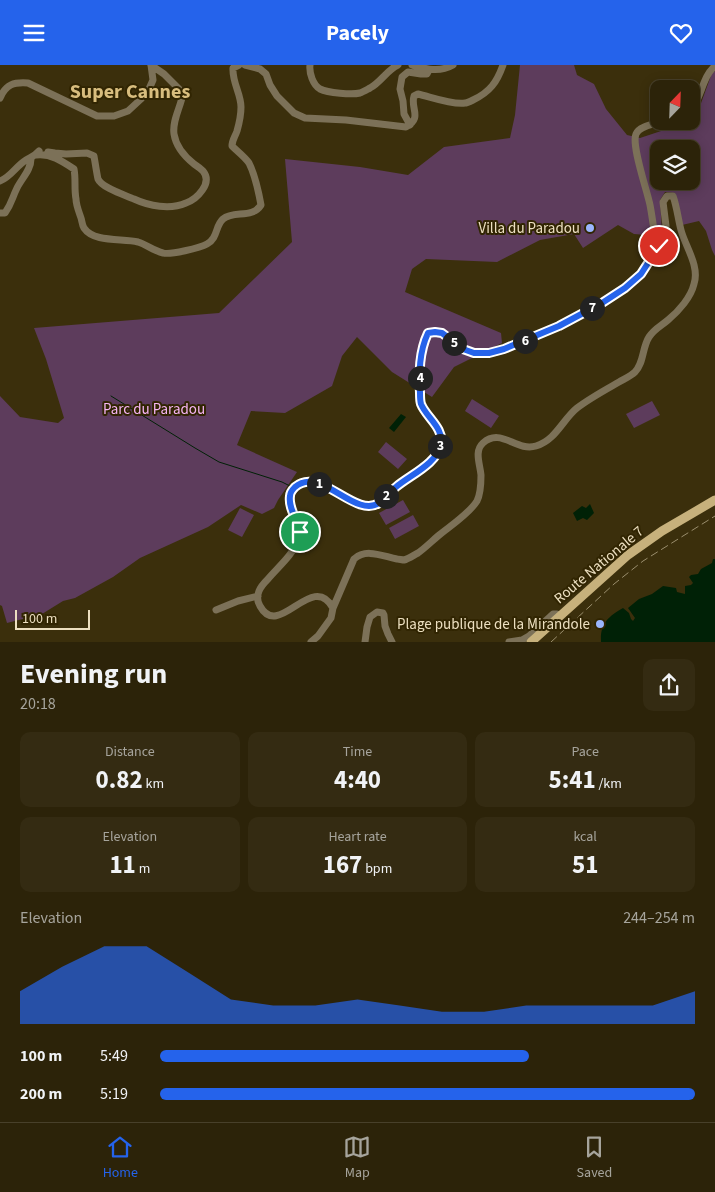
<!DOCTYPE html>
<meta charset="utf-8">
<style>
body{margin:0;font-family:"Source Sans 3",sans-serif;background:#342b12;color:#f1f3f6;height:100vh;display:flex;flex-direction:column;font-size:19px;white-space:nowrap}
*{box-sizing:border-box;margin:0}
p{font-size:16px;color:#a6a49c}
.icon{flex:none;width:28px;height:28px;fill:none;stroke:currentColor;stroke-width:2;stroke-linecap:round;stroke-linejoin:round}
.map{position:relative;height:577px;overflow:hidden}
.sheet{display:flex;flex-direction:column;background:#2c2309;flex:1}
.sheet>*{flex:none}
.needle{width:32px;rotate:23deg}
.fabs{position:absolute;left:650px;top:15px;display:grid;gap:10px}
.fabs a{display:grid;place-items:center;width:50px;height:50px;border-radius:10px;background:#2c2309;box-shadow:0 2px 12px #0003,0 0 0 1px #48402a;font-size:25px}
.scale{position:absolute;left:15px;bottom:12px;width:75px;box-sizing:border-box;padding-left:5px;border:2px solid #ecdfc0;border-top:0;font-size:14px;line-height:18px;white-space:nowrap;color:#ecdfc0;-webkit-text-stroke:4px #312502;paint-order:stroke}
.pin{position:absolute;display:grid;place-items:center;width:42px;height:42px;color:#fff;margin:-21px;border:2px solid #fff;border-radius:50%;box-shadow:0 1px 5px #0007}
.km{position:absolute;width:25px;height:25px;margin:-12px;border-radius:50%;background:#222;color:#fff;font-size:14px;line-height:25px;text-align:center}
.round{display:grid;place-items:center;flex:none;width:52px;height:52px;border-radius:10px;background:#342b12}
.overview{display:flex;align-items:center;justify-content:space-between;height:85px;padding:0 20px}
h1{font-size:28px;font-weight:700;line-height:38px}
.metrics{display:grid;grid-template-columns:repeat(3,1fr);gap:8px;height:85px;padding:5px 20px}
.metrics div{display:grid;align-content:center;border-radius:10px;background:#342b12;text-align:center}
.metrics b{font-size:25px;font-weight:700}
.metrics small{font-size:14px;font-weight:400}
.metrics p{font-size:14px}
.chart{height:140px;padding:10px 20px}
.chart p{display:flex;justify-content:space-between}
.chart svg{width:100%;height:90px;margin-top:5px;fill:#2563eb;opacity:.7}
ul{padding:0 20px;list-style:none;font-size:16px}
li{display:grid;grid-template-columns:80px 60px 1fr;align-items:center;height:38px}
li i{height:12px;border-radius:6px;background:#2563eb}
header{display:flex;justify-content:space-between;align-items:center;height:65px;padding:0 20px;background:#2563eb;color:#fff;font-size:22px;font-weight:700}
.tabs{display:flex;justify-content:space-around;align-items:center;height:70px;border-top:1px solid #48402a;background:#2c2309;font-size:14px;color:#a6a49c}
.tabs a{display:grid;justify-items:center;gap:2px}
.tabs .current{color:#2563eb}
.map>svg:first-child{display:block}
</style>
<header><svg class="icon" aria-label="menu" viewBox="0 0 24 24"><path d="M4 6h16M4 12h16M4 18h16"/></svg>Pacely<svg class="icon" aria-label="heart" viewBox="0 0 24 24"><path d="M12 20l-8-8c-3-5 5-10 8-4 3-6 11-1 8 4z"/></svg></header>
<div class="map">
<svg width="715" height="577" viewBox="0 0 715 577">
<rect width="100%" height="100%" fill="#3b2f0c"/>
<path fill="#5d3c5c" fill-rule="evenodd" d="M 520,0 L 574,0 L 577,10 L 594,19 L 606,44 L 627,70 L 640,73 L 670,63 L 683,56 L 691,56 L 691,50 L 700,41 L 712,8 L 715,6 L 715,191 L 712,185 L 706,166 L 699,156 L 682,160 L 675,128 L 665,127 L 660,135 L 662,167 L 658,171 L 634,169 L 618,160 L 583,183 L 574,169 L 540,175 L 497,197 L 426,194 L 412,204 L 405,227 L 501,268 L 502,278 L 454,302 L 432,332 L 392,307 L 357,272 L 342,291 L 332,321 L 285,348 L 251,346 L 237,380 L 297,407 L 278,435 L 274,443 L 262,449 L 241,440 L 208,462 L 140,493 L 113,512 L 75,533 L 63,536 L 42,549 L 7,558 L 2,541 L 0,540 L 0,331 L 20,352 L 58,358 L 64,353 L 46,294 L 34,263 L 219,248 L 292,177 L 285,94 L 360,102 L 408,110 L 444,82 L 510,73 L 515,50 ZM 659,84 L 691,84 L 691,116 L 659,116 Z
M 472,334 L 499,351 L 491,363 L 465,346 Z
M 652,336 L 660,350 L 634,363 L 626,349 Z
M 386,377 L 407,394 L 398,404 L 378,387 Z
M 403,435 L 410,447 L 386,460 L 379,448 Z
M 240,443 L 254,450 L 242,472 L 228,465 Z
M 413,450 L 419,461 L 395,474 L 389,463 Z"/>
<path fill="#002106" d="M 401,349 L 406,352 L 394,367 L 389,363 Z
M 590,439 L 594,448 L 587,455 L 583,453 L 577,456 L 573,448 L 582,441 L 586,443 Z
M 713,494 L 715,494 L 715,577 L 601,577 C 600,558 608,552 623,543 L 629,548 L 631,554 L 633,556 L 635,553 L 628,543 L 639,534 L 652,529 L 663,521 L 676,523 L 677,527 L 685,529 L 685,521 L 691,520 L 693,518 L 689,512 L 691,510 L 698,509 L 701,504 L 712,498 Z"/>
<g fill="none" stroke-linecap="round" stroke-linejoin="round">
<path stroke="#002106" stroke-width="1" d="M 111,331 L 195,383 L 219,397 L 282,417 L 290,421"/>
<path stroke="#7c7158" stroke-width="7" d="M 245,0 L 260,4 L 266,9 L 270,20 L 277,31 L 294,48 L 305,53 L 346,55 L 406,62 C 423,53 410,43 414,31 L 418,29 C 431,32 452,40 465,38 C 467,38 471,36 473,35 C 490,27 497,17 503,0
M 310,0 C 309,8 313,20 320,24 C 328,28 352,30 360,28 C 363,27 368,24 370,23 C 381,17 387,5 398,0
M 412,0 C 426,4 439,8 453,0
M 0,33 C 6,19 14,17 28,18 L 97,51 L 114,51 L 128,46 L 141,34 L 149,24 L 153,15 L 151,0
M 691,45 C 702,32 702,12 715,1
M 410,60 L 404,49 L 403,36 L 400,24 L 402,12 L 408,7 L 421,9 L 427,9 L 429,5
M 48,87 L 55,88 L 66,89 L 87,88 L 94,91 C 95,97 97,110 98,114 C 102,123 125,130 134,134 C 149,141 170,145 186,138 C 197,134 213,118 203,106 C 201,104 197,101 194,99 C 184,91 176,82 174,69 C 172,55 181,42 183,28 L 164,9 L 151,0
M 36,90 C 50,88 62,96 74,104 C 76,114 74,124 76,134 C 76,140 79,147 81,153 C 82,156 82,160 84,163 C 94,178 123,173 138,177 C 147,180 154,186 163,188 C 170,190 200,183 207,179 C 218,173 215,161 223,154 C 234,145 252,154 261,140 C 259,129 254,108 249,98 C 245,92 237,86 232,81 C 232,75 235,72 237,66 C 239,59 241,50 241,42 C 241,29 232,17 233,3 L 239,0
M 0,116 C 11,112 16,101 26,95 C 31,92 35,91 39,86
M 0,148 L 5,148 C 12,138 12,133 17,123 C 22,113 31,105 31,94
M 333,543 C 312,505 279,576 260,541 C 257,536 257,531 259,526 C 261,521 265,517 268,514 C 278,502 293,490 298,475 C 299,473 300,470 300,468 C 301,454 276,427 301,418 C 324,410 352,444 372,441 C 380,440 397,421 404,415 C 416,406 432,400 439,386 C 449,367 427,355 421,339 C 420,336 420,331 420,328 C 419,308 419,287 428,268 C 443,264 450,276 461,283 C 469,287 479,288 487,288 C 501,288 515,280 527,275 C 562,260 605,241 634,216 C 645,206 657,189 661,175
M 216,545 L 238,536 L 258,531
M 311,577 L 318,571 L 331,553 L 333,543 L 354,494 C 366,483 382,491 397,494 C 398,494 403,495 404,495 C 408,494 414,490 418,488 C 425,483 431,477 438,471 C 450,461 469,449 477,436 C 481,428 481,418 481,410 C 480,399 474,386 483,378 C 501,362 516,387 536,381 C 556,375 563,354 577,343 C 590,333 605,325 619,317 C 624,314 631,311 635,307 C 644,298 642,283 649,272 C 654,264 661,261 668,255 C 679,246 691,232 694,219 C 700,201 685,181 681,165 C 678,154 677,142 673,131 L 667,131 L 663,137 L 666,161 L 665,171 L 661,175 L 655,171 C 653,160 652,150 650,140 C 647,125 631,80 636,69 C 639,61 655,59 663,56
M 365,577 L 367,562 L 370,552 L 377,547 L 383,548 L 384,550 L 385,561 L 388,569 L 392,577
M 509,577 L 522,575 L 529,571 L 553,549 L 557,549 L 560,551"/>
<path stroke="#c7b17c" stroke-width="9" d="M 531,577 L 628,490 L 662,466 L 715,435"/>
<path stroke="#9a8e6d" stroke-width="1" stroke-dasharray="8 4" stroke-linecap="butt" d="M 551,577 L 614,519 L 643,496 L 715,451"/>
</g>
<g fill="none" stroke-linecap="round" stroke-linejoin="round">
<defs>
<path id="route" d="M 300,467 C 298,456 288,443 290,431 C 290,428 293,424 295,422 C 320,400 355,454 379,438 C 385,434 390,427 396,422 C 410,410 437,399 441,379 C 444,363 426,352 421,339 C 420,336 420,331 420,328 C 419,308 419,287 428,268 L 435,267 L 442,268 L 463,284 L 474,288 L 489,288 L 504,284 L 559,261 L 602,238 L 625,223 L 641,209 L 659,181"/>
</defs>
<use href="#route" stroke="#fff" stroke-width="10"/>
<use href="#route" stroke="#2563eb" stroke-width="6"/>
</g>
<g fill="#9ab5fd" stroke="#312502" stroke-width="2">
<circle cx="590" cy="163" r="5"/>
<circle cx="600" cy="559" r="5"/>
</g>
<g text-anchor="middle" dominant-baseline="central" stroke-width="4" stroke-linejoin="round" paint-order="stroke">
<g font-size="15" fill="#ecdfc0" stroke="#312502" text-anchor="end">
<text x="580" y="163">Villa du Paradou</text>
<text x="590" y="559">Plage publique de la Mirandole</text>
</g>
<g font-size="15" fill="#f7b5f5" stroke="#312502">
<text x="154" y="344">Parc du Paradou</text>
</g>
<g font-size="15" fill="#ecdfc0" stroke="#312502">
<text transform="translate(599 500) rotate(-40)">Route Nationale 7</text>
</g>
<g font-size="20" font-weight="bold" fill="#d8bd7e" stroke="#312502">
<text x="130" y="27">Super Cannes</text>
</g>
</g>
</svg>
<div class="fabs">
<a><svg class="needle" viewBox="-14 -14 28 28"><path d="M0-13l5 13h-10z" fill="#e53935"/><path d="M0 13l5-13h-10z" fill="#a6a49c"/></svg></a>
<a><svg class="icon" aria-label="layers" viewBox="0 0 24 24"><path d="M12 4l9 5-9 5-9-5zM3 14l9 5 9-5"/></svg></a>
</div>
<div class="scale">100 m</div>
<div class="pin" style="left:300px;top:467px;background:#1e9e55"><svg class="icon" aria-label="arrive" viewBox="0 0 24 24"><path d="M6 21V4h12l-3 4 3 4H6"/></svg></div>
<div class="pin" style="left:659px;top:181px;background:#d93025"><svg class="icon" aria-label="check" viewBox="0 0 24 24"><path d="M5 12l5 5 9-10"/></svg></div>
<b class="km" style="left:319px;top:419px">1</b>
<b class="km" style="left:386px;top:431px">2</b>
<b class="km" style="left:440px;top:381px">3</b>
<b class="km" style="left:420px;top:313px">4</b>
<b class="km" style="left:454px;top:278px">5</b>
<b class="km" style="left:525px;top:276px">6</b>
<b class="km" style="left:592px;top:243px">7</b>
</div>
<section class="sheet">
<div class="overview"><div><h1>Evening run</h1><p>20:18</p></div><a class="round"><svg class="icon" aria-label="share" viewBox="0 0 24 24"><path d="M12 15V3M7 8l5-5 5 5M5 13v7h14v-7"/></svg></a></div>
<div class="metrics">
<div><p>Distance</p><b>0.82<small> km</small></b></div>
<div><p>Time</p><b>4:40</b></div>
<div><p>Pace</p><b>5:41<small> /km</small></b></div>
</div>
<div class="metrics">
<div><p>Elevation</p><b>11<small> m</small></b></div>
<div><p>Heart rate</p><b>167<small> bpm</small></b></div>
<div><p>kcal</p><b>51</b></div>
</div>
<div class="chart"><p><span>Elevation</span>244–254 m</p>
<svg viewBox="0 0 160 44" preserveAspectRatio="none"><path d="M0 44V28L10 16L20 6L30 6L40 19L50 32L60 35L70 35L80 32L90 35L100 38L110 38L120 35L130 35L140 35L150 35L160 28V44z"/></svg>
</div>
<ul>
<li><b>100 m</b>5:49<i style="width:69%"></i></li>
<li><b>200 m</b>5:19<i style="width:100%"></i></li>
</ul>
</section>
<nav class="tabs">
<a class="current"><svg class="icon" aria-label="home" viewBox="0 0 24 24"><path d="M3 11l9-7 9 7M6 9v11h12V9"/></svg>Home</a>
<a><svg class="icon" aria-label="map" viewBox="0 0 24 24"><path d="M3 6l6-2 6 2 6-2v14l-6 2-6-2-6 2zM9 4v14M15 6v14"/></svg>Map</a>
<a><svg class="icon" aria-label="saved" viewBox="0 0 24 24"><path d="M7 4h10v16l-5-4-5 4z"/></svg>Saved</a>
</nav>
